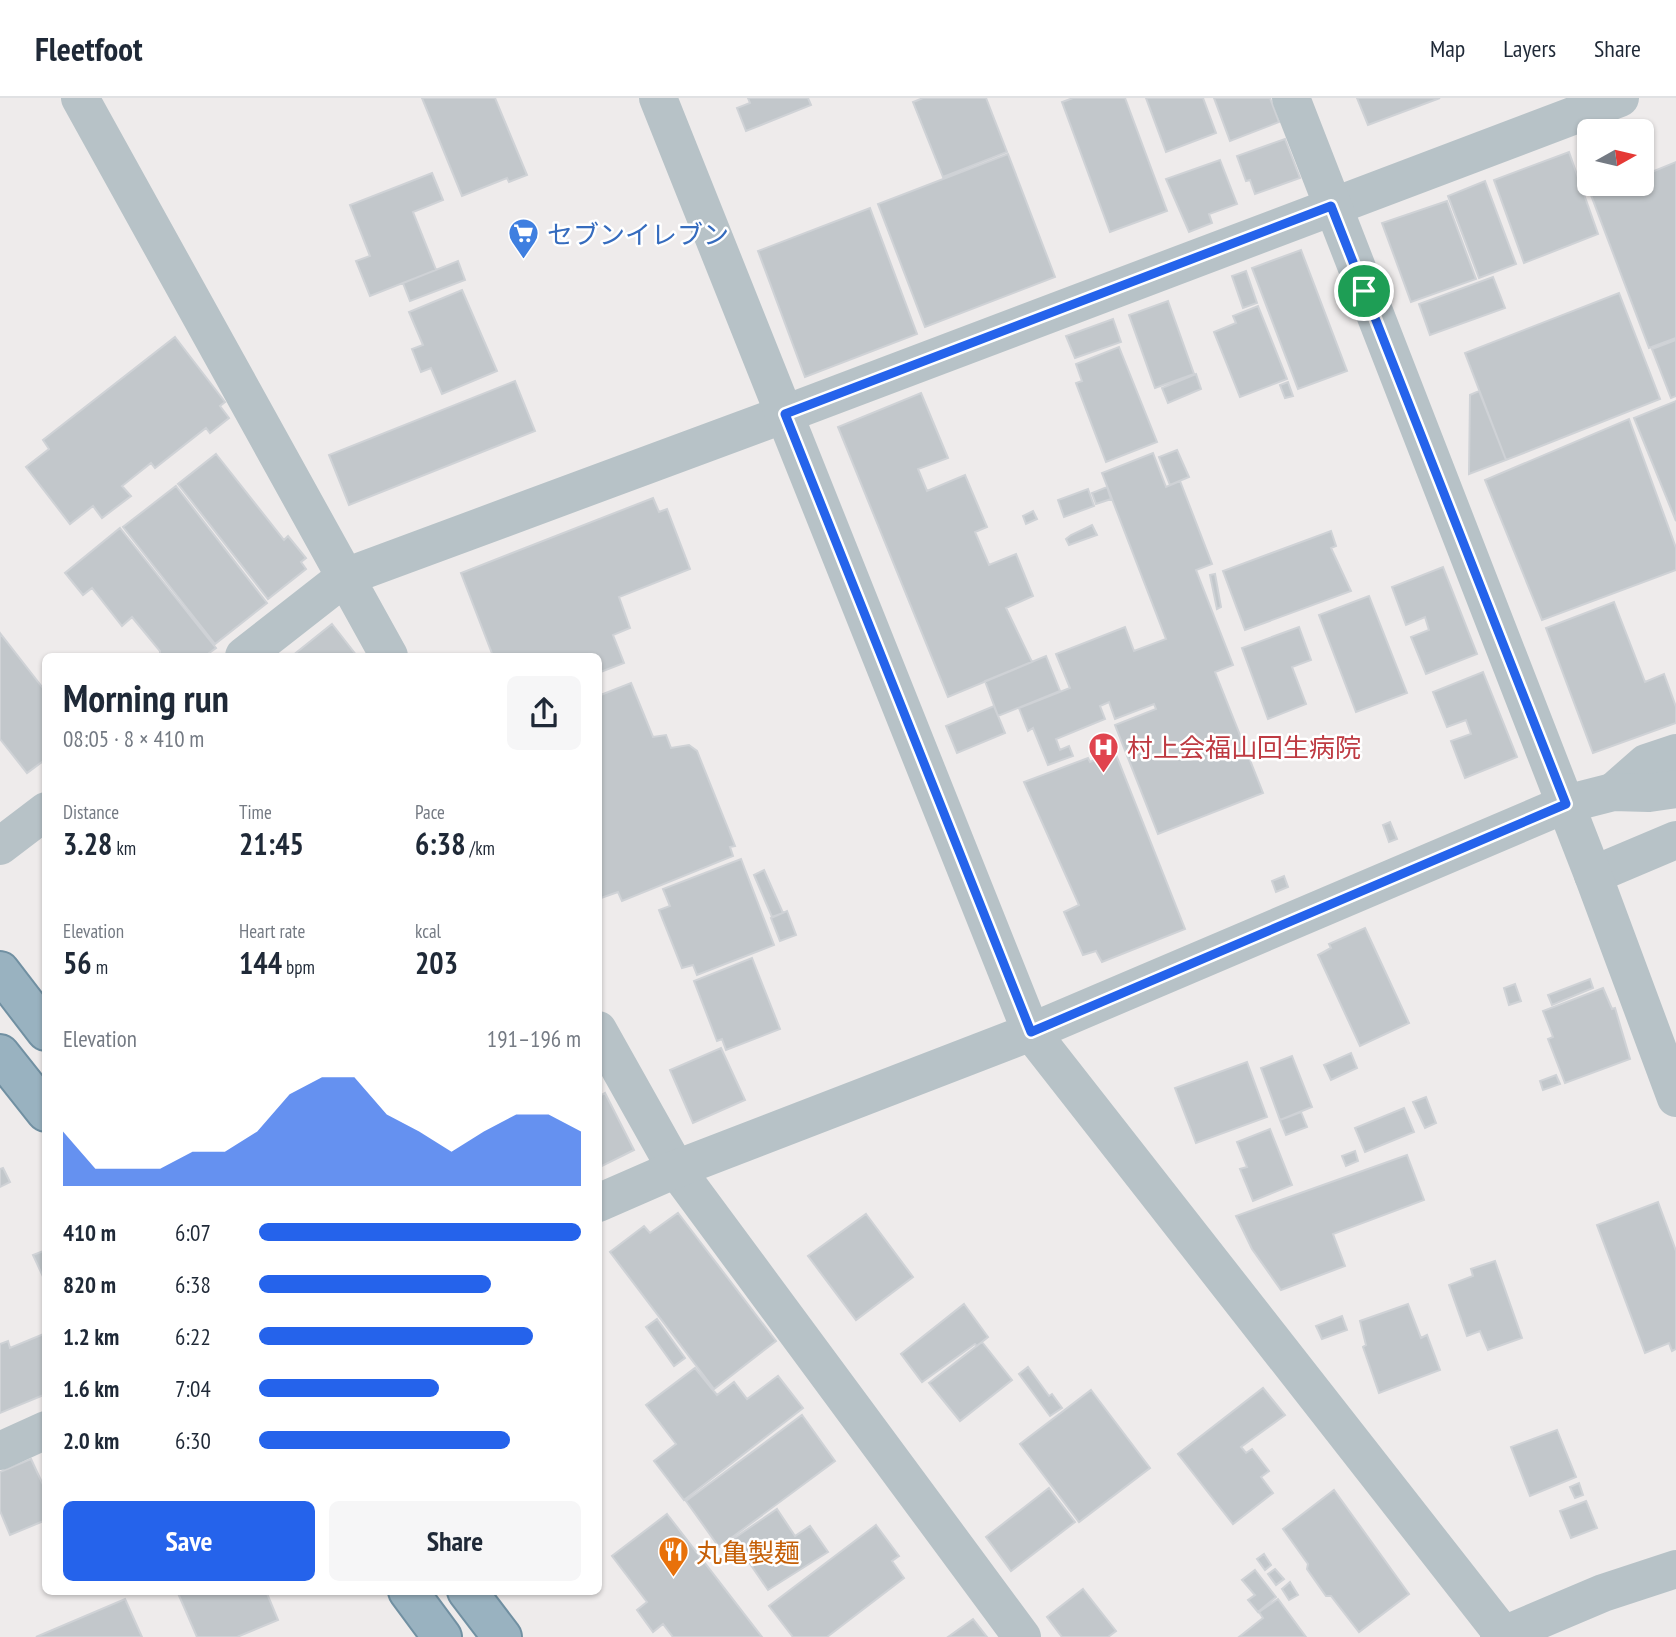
<!DOCTYPE html>
<meta charset="utf-8">
<style>
body{margin:0;font-family:"PT Sans Narrow","Noto Sans JP",sans-serif;background:#f6f6f7;color:#1f2937;height:100vh;display:flex;flex-direction:column;font-size:26px;white-space:nowrap}
*{box-sizing:border-box;margin:0}
p{font-size:23px;color:#747a83}
.icon{flex:none;width:38px;height:38px;fill:none;stroke:currentColor;stroke-width:2;stroke-linecap:round;stroke-linejoin:round}
.map{position:relative;flex:1;overflow:hidden}
.panel{position:absolute;left:42px;top:555px;width:560px;height:942px;display:flex;flex-direction:column;background:#fff;border-radius:10px;box-shadow:0 2px 5px #0004}
.panel>*{flex:none}
.needle{width:46px;rotate:82deg}
.buttons{position:absolute;left:1577px;top:21px;display:grid;gap:14px}
.buttons a{display:grid;place-items:center;width:77px;height:77px;border-radius:10px;background:#fff;box-shadow:0 2px 5px #0004;font-size:35px}
.pin{position:absolute;display:grid;place-items:center;width:60px;height:60px;color:#fff;margin:-30px;border:4px solid #fff;border-radius:50%;box-shadow:0 2px 7px #0007}
.round{display:grid;place-items:center;flex:none;width:74px;height:74px;border-radius:10px;background:#f6f6f7}
.head{display:flex;align-items:center;justify-content:space-between;height:119px;padding:0 21px}
h1{font-size:38px;font-weight:600;line-height:52px}
.stats{display:grid;grid-template-columns:repeat(3,1fr);gap:10px;height:119px;padding:7px 21px}
.stats div{display:grid;align-content:center}
.stats b{font-size:30px;font-weight:600}
.stats small{font-size:19px;font-weight:400}
.stats p{font-size:19px}
.chart{height:196px;padding:14px 21px}
.chart p{display:flex;justify-content:space-between}
.chart svg{width:100%;height:126px;margin-top:7px;fill:#2563eb;opacity:.7}
.primary-button{display:flex;gap:14px;margin-top:auto;padding:14px 21px}
.primary-button a{flex:1;height:80px;border-radius:10px;background:#2563eb;color:#fff;font-size:28px;font-weight:600;line-height:80px;text-align:center}
.primary-button a+a{background:#f6f6f7;color:#1f2937}
ul{padding:0 21px;list-style:none;font-size:23px}
li{display:grid;grid-template-columns:112px 84px 1fr;align-items:center;height:52px}
li i{height:18px;border-radius:9px;background:#2563eb}
header{display:flex;align-items:center;gap:42px;box-sizing:border-box;height:98px;padding:0 35px;background:#fff;border-bottom:2px solid #e0e1e3}
header strong{font-size:33px}
nav{display:flex;gap:38px;margin-inline-start:auto;font-size:24px}
.map>svg:first-child{display:block}
</style>
<header>
<strong>Fleetfoot</strong>
<nav><a>Map</a><a>Layers</a><a>Share</a></nav>
</header>
<div class="map">
<svg width="1676" height="1539" viewBox="0 0 1676 1539">
<rect width="100%" height="100%" fill="#eeebeb"/>
<path fill="#c2c7cb" stroke="#cfd2d6" stroke-width="2" d="M 422,0 L 495,0 L 527,77 L 509,84 L 507,80 L 462,98 Z
M 748,0 L 808,0 L 811,7 L 746,33 L 737,10 L 750,5 Z
M 923,0 L 986,0 L 1007,54 L 943,79 L 913,4 Z
M 1073,0 L 1125,0 L 1167,113 L 1110,134 L 1062,4 Z
M 1146,0 L 1203,0 L 1216,35 L 1166,54 Z
M 1214,0 L 1270,0 L 1279,24 L 1230,43 Z
M 1357,0 L 1440,0 L 1368,27 Z
M 1285,41 L 1300,80 L 1255,96 L 1250,82 L 1246,83 L 1237,58 Z
M 1569,54 L 1598,136 L 1524,165 L 1494,82 Z
M 1008,56 L 1055,179 L 925,229 L 878,106 Z
M 1220,62 L 1237,106 L 1209,116 L 1212,125 L 1189,134 L 1166,81 Z
M 1676,64 L 1676,240 L 1649,250 L 1591,97 L 1621,86 L 1642,86 L 1642,78 Z
M 432,75 L 443,102 L 413,114 L 436,172 L 370,198 L 356,163 L 370,158 L 350,107 Z
M 1485,83 L 1516,166 L 1479,180 L 1448,98 Z
M 1447,103 L 1476,181 L 1411,204 L 1382,125 Z
M 870,110 L 917,236 L 805,279 L 758,153 Z
M 1301,152 L 1347,273 L 1298,291 L 1252,170 Z
M 458,163 L 465,182 L 410,203 L 403,185 Z
M 1246,173 L 1257,205 L 1243,210 L 1232,178 Z
M 1493,179 L 1505,210 L 1430,237 L 1419,206 Z
M 462,192 L 497,273 L 442,296 L 431,270 L 421,274 L 412,251 L 423,247 L 409,214 Z
M 1619,195 L 1660,301 L 1506,362 L 1465,255 Z
M 1168,203 L 1194,276 L 1155,290 L 1129,217 Z
M 1258,208 L 1287,281 L 1240,299 L 1214,234 L 1236,225 L 1233,218 Z
M 1113,221 L 1121,244 L 1075,260 L 1066,238 Z
M 175,239 L 225,304 L 220,308 L 229,320 L 210,335 L 206,330 L 155,370 L 151,365 L 122,388 L 131,398 L 102,420 L 93,408 L 70,426 L 26,369 L 49,351 L 43,342 Z
M 1676,242 L 1676,298 L 1671,300 L 1652,251 Z
M 1119,249 L 1157,344 L 1106,364 L 1076,285 L 1082,283 L 1076,266 Z
M 1196,276 L 1201,291 L 1168,305 L 1162,290 Z
M 515,283 L 535,333 L 349,407 L 329,357 Z
M 1288,284 L 1293,298 L 1285,300 L 1280,287 Z
M 1479,293 L 1506,362 L 1469,376 L 1470,297 Z
M 921,295 L 948,360 L 918,371 L 927,393 L 965,377 L 987,429 L 975,434 L 989,467 L 1016,456 L 1033,498 L 1006,510 L 1032,564 L 948,599 L 838,329 Z
M 1676,303 L 1676,423 L 1634,320 Z
M 1629,321 L 1676,450 L 1676,472 L 1542,522 L 1485,382 Z
M 1177,352 L 1189,379 L 1170,387 L 1159,359 Z
M 1153,355 L 1166,389 L 1180,383 L 1212,466 L 1196,472 L 1233,567 L 1215,574 L 1263,695 L 1158,736 L 1115,627 L 1156,611 L 1154,606 L 1115,621 L 1109,604 L 1100,608 L 1105,621 L 1056,641 L 1060,652 L 1069,648 L 1073,658 L 1048,667 L 1033,630 L 1028,633 L 1019,610 L 1070,590 L 1056,556 L 1125,529 L 1134,553 L 1166,541 L 1102,375 Z
M 216,356 L 284,442 L 288,438 L 306,460 L 301,464 L 306,471 L 268,501 L 178,386 Z
M 176,388 L 267,505 L 215,546 L 123,429 Z
M 1107,389 L 1111,401 L 1096,406 L 1092,395 Z
M 1088,391 L 1094,408 L 1064,419 L 1058,402 Z
M 653,400 L 659,414 L 667,411 L 690,471 L 619,499 L 630,530 L 613,537 L 624,565 L 598,575 L 598,558 L 493,558 L 461,475 Z
M 1033,413 L 1037,421 L 1026,426 L 1023,418 Z
M 1092,427 L 1097,437 L 1069,447 L 1066,441 L 1071,437 Z
M 120,430 L 216,550 L 205,558 L 160,558 L 160,553 L 132,519 L 122,528 L 92,490 L 83,497 L 65,475 Z
M 1331,433 L 1336,448 L 1331,450 L 1351,493 L 1245,532 L 1223,473 Z
M 1443,469 L 1477,556 L 1426,576 L 1411,539 L 1429,532 L 1425,519 L 1406,527 L 1392,489 Z
M 1215,476 L 1221,509 L 1217,511 L 1210,477 Z
M 1369,498 L 1407,595 L 1356,614 L 1319,517 Z
M 1614,504 L 1645,584 L 1664,576 L 1676,609 L 1676,625 L 1593,655 L 1546,530 Z
M 332,526 L 357,558 L 292,558 Z
M 1299,529 L 1311,562 L 1292,569 L 1306,606 L 1268,621 L 1242,550 Z
M 0,535 L 46,594 L 46,661 L 27,675 L 0,641 Z
M 1046,558 L 1060,593 L 998,618 L 985,583 Z
M 1483,574 L 1517,659 L 1465,680 L 1451,643 L 1471,636 L 1466,622 L 1447,629 L 1433,594 Z
M 631,585 L 653,639 L 666,637 L 671,650 L 689,647 L 697,653 L 735,748 L 730,749 L 733,758 L 622,803 L 618,794 L 598,801 L 598,598 Z
M 994,608 L 1005,635 L 957,655 L 946,628 Z
M 1115,654 L 1185,831 L 1102,864 L 1096,853 L 1083,857 L 1064,814 L 1079,807 L 1024,684 L 1088,660 L 1090,664 Z
M 1390,724 L 1397,741 L 1389,744 L 1383,727 Z
M 741,761 L 774,847 L 697,877 L 693,867 L 682,870 L 659,812 L 670,808 L 663,791 Z
M 764,772 L 783,815 L 772,819 L 754,777 Z
M 1284,778 L 1288,789 L 1276,794 L 1272,783 Z
M 787,813 L 796,837 L 780,843 L 771,820 Z
M 1365,830 L 1409,925 L 1360,948 L 1318,857 L 1331,850 L 1329,846 Z
M 752,860 L 780,931 L 726,952 L 722,941 L 717,943 L 694,883 Z
M 1590,881 L 1593,890 L 1552,907 L 1548,897 Z
M 1515,886 L 1521,903 L 1509,907 L 1504,890 Z
M 1603,890 L 1612,911 L 1615,910 L 1630,961 L 1565,985 L 1548,941 L 1553,939 L 1543,913 Z
M 721,950 L 745,1002 L 693,1025 L 670,972 Z
M 1351,955 L 1357,970 L 1331,982 L 1324,967 Z
M 1292,958 L 1312,1009 L 1280,1022 L 1261,970 Z
M 1247,964 L 1267,1019 L 1196,1045 L 1175,990 Z
M 1556,977 L 1560,986 L 1543,992 L 1540,983 Z
M 605,995 L 634,1052 L 598,1070 L 598,999 Z
M 1426,999 L 1436,1025 L 1425,1030 L 1413,1004 Z
M 1404,1010 L 1414,1034 L 1365,1054 L 1355,1030 Z
M 1301,1014 L 1307,1029 L 1286,1037 L 1280,1022 Z
M 1270,1031 L 1292,1087 L 1253,1103 L 1240,1071 L 1247,1069 L 1237,1044 Z
M 1355,1053 L 1358,1063 L 1346,1068 L 1342,1058 Z
M 1407,1057 L 1424,1102 L 1333,1136 L 1345,1168 L 1281,1192 L 1252,1151 L 1236,1118 Z
M 3,1070 L 10,1084 L 0,1089 L 0,1071 Z
M 1658,1104 L 1676,1153 L 1676,1251 L 1672,1253 L 1669,1245 L 1645,1255 L 1597,1127 Z
M 678,1115 L 776,1243 L 714,1291 L 610,1154 L 644,1128 L 650,1135 Z
M 866,1116 L 913,1179 L 856,1222 L 808,1158 Z
M 46,1152 L 46,1185 L 33,1157 Z
M 1495,1163 L 1522,1240 L 1488,1252 L 1480,1233 L 1467,1238 L 1449,1187 L 1473,1178 L 1471,1171 Z
M 964,1206 L 988,1239 L 977,1248 L 975,1246 L 922,1284 L 901,1256 Z
M 1408,1206 L 1421,1240 L 1427,1237 L 1440,1272 L 1379,1295 L 1363,1249 L 1366,1247 L 1360,1223 Z
M 1342,1218 L 1347,1232 L 1322,1241 L 1316,1228 Z
M 657,1221 L 685,1260 L 674,1268 L 646,1229 Z
M 46,1235 L 46,1296 L 0,1315 L 0,1246 L 8,1243 L 10,1250 Z
M 982,1244 L 1012,1282 L 960,1323 L 929,1285 Z
M 1028,1269 L 1049,1298 L 1052,1296 L 1062,1310 L 1050,1318 L 1019,1276 Z
M 695,1270 L 717,1297 L 734,1284 L 747,1301 L 778,1278 L 803,1310 L 684,1402 L 654,1363 L 676,1346 L 646,1307 Z
M 1263,1290 L 1285,1317 L 1241,1349 L 1246,1355 L 1252,1351 L 1269,1373 L 1261,1379 L 1273,1395 L 1233,1426 L 1178,1356 Z
M 1091,1292 L 1150,1370 L 1079,1424 L 1020,1346 Z
M 802,1317 L 835,1363 L 719,1449 L 686,1403 Z
M 1557,1332 L 1576,1379 L 1530,1398 L 1511,1349 Z
M 31,1361 L 46,1393 L 46,1422 L 10,1437 L 0,1413 L 0,1374 Z
M 1579,1385 L 1583,1397 L 1575,1400 L 1570,1389 Z
M 1049,1390 L 1075,1424 L 1011,1473 L 986,1439 Z
M 1334,1392 L 1409,1496 L 1359,1534 L 1331,1498 L 1326,1498 L 1307,1471 L 1308,1466 L 1283,1431 Z
M 1586,1403 L 1597,1430 L 1571,1440 L 1560,1413 Z
M 777,1411 L 795,1438 L 810,1428 L 828,1454 L 768,1492 L 733,1441 Z
M 667,1416 L 762,1539 L 673,1539 L 663,1526 L 653,1534 L 637,1512 L 647,1504 L 612,1458 Z
M 876,1427 L 899,1458 L 892,1463 L 904,1480 L 827,1539 L 793,1539 L 769,1508 Z
M 1264,1456 L 1271,1467 L 1265,1472 L 1257,1461 Z
M 1275,1471 L 1284,1481 L 1276,1487 L 1268,1476 Z
M 1255,1472 L 1276,1499 L 1258,1514 L 1248,1502 L 1255,1497 L 1242,1482 Z
M 1290,1484 L 1298,1497 L 1289,1502 L 1282,1491 Z
M 1083,1491 L 1116,1533 L 1108,1539 L 1062,1539 L 1047,1519 Z
M 177,1493 L 266,1493 L 278,1522 L 237,1539 L 197,1539 Z
M 125,1501 L 142,1539 L 36,1539 Z
M 1278,1501 L 1306,1539 L 1239,1539 L 1263,1520 L 1259,1514 Z
M 973,1521 L 987,1539 L 948,1539 Z"/>
<g fill="none" stroke-linecap="round" stroke-linejoin="round">
<defs>
<path id="trunk" d="M 0,873 L 46,933
M 0,956 L 46,1014
M 408,1493 L 442,1539
M 467,1493 L 502,1539"/>
</defs>
<use href="#trunk" stroke="#7190a2" stroke-width="42"/>
<path stroke="#b7c2c7" stroke-width="38" d="M 80,0 L 389,558
M 244,558 L 345,479 L 785,316 L 1620,0
M 1613,694 L 1646,665 L 1676,655
M 0,748 L 46,713
M 1593,777 L 1676,742
M 598,932 L 676,1071 L 1022,1539
M 0,1353 L 46,1332"/>
<path stroke="#b7c2c7" stroke-width="38" d="M 658,0 L 1031,934 L 1505,1539
M 1291,0 L 1593,777 L 1676,1000
M 598,1105 L 676,1071 L 1031,934 L 1566,706 L 1613,694 L 1649,695 L 1676,691
M 1499,1539 L 1603,1495 L 1676,1471"/>
<use href="#trunk" stroke="#99b2c0" stroke-width="38"/>
</g>
<g fill="none" stroke-linecap="round" stroke-linejoin="round">
<defs>
<path id="route" d="M 1331,108 L 1566,706 L 1031,934 L 785,316 Z"/>
</defs>
<use href="#route" stroke="#fff" stroke-width="14"/>
<use href="#route" stroke="#2563eb" stroke-width="9"/>
</g>
<defs>
<symbol id="supermarket-pin" viewBox="-11 -11 22 30"><path d="M0 17L-7.5 6A9.5 9.5 0 1 1 7.5 6Z" fill="#3f7fe0" stroke="#fff"/><path d="M-6-5.5h2.5l.6 2H6L4.5 2H-2.5L-4.4-4H-6ZM-1.5 3.2a1.3 1.3 0 1 0 .1 0ZM3 3.2a1.3 1.3 0 1 0 .1 0Z" fill="#fff"/></symbol>
<symbol id="hospital-pin" viewBox="-11 -11 22 30"><path d="M0 17L-7.5 6A9.5 9.5 0 1 1 7.5 6Z" fill="#e0444e" stroke="#fff"/><path d="M-5-5h3v3.5h4V-5h3V5h-3V1.5h-4V5h-3Z" fill="#fff"/></symbol>
<symbol id="restaurant-pin" viewBox="-11 -11 22 30"><path d="M0 17L-7.5 6A9.5 9.5 0 1 1 7.5 6Z" fill="#e8710a" stroke="#fff"/><path d="M-5-6h1v4h1v-4h1v4h1v-4h1v5L-1.5 .5V6h-2V.5L-5-1ZM5-6V6H3V1.5H1.5Q1.5-4 5-6Z" fill="#fff"/></symbol>
</defs>
<g fill-rule="evenodd">
<use href="#supermarket-pin" x="506" y="118" width="35" height="47"/>
<use href="#hospital-pin" x="1086" y="632" width="35" height="47"/>
<use href="#restaurant-pin" x="656" y="1436" width="35" height="47"/>
</g>
<g text-anchor="middle" dominant-baseline="central" stroke-width="5" stroke-linejoin="round" paint-order="stroke">
<g font-size="26" fill="#366cbe" stroke="#fff" text-anchor="start">
<text x="547" y="136">セブンイレブン</text>
</g>
<g font-size="26" fill="#be3a42" stroke="#fff" text-anchor="start">
<text x="1127" y="649">村上会福山回生病院</text>
</g>
<g font-size="26" fill="#c56008" stroke="#fff" text-anchor="start">
<text x="696" y="1454">丸亀製麺</text>
</g>
</g>
</svg>
<div class="buttons">
<a><svg class="needle" viewBox="-14 -14 28 28"><path d="M0-13l5 13h-10z" fill="#e53935"/><path d="M0 13l5-13h-10z" fill="#747a83"/></svg></a>
</div>
<div class="pin" style="left:1364px;top:193px;background:#1e9e55"><svg class="icon" aria-label="arrive" viewBox="0 0 24 24"><path d="M6 21V4h12l-3 4 3 4H6"/></svg></div>
<section class="panel">
<div class="head"><div><h1>Morning run</h1><p>08:05 · 8 × 410 m</p></div><a class="round"><svg class="icon" aria-label="share" viewBox="0 0 24 24"><path d="M12 15V3M7 8l5-5 5 5M5 13v7h14v-7"/></svg></a></div>
<div class="stats">
<div><p>Distance</p><b>3.28<small> km</small></b></div>
<div><p>Time</p><b>21:45</b></div>
<div><p>Pace</p><b>6:38<small> /km</small></b></div>
</div>
<div class="stats">
<div><p>Elevation</p><b>56<small> m</small></b></div>
<div><p>Heart rate</p><b>144<small> bpm</small></b></div>
<div><p>kcal</p><b>203</b></div>
</div>
<div class="chart"><p><span>Elevation</span>191–196 m</p>
<svg viewBox="0 0 160 44" preserveAspectRatio="none"><path d="M0 44V25L10 38L20 38L30 38L40 32L50 32L60 25L70 12L80 6L90 6L100 19L110 25L120 32L130 25L140 19L150 19L160 25V44z"/></svg>
</div>
<ul>
<li><b>410 m</b>6:07<i style="width:100%"></i></li>
<li><b>820 m</b>6:38<i style="width:72%"></i></li>
<li><b>1.2 km</b>6:22<i style="width:85%"></i></li>
<li><b>1.6 km</b>7:04<i style="width:56%"></i></li>
<li><b>2.0 km</b>6:30<i style="width:78%"></i></li>
</ul>
<div class="primary-button"><a>Save</a><a>Share</a></div>
</section>
</div>
